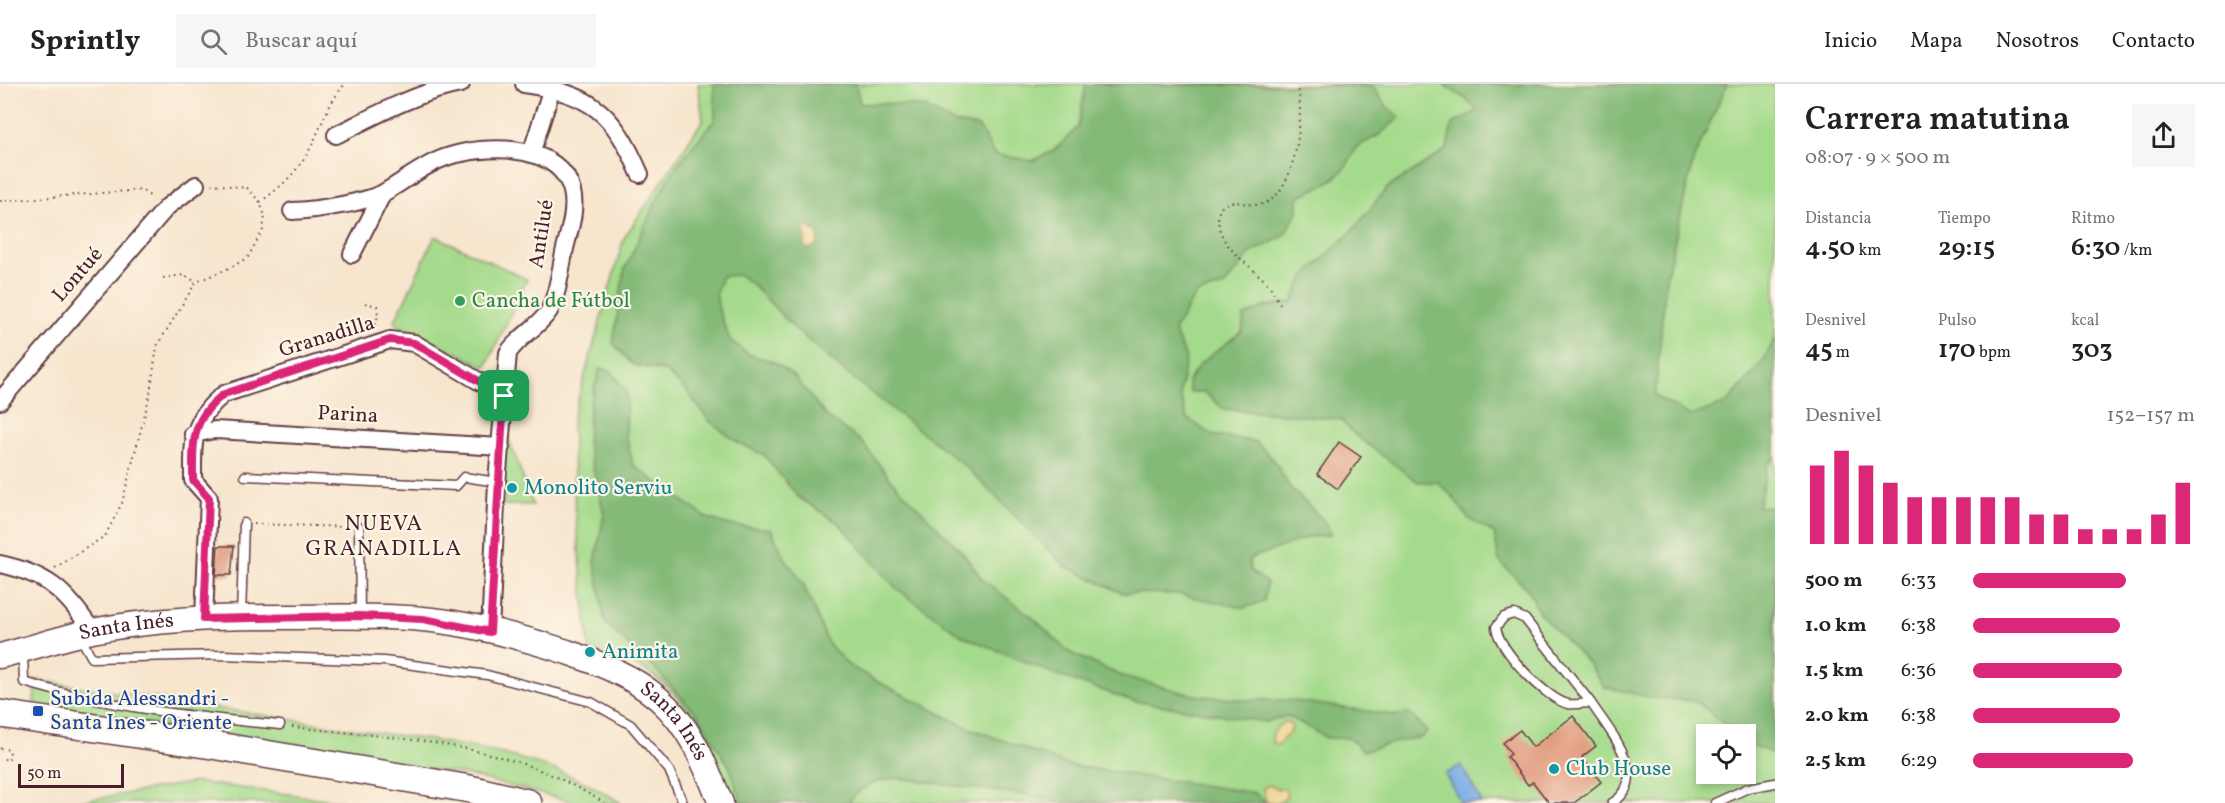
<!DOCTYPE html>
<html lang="es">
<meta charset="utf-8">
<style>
body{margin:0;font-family:Vollkorn,serif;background:#f6f6f6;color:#222;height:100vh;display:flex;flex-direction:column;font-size:22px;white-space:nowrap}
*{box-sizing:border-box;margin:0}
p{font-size:20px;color:#767676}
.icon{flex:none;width:33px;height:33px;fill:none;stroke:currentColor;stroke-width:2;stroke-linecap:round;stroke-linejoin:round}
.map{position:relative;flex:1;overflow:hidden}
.drawer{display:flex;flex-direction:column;background:#fff;width:450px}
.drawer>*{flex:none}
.buttons{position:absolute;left:1696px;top:640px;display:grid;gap:12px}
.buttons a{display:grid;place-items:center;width:60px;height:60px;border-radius:0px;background:#fff;box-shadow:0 3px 9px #0003;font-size:30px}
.scale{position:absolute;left:18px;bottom:15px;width:106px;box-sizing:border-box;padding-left:6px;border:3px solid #4a1f2b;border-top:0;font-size:16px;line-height:21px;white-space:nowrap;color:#4a1f2b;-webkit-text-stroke:4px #fcf5e5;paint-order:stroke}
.pin{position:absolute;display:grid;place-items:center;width:51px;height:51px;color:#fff;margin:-26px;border-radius:12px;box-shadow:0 3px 9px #0006}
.round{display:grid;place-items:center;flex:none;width:63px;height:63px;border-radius:0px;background:#f6f6f6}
.summary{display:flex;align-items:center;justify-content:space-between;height:102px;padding:0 30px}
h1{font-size:33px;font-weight:600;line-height:45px}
.figures{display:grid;grid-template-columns:repeat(3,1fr);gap:9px;height:102px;padding:6px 30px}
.figures div{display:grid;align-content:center}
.figures b{font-size:26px;font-weight:600}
.figures small{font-size:16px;font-weight:400}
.figures p{font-size:16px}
.chart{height:168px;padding:12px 30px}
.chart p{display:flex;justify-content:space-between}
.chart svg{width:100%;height:108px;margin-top:6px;stroke:#db2777;stroke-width:6}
ul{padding:0 30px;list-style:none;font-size:20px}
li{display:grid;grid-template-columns:96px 72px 1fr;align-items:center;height:45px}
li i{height:15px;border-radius:8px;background:#db2777}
header{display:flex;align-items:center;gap:36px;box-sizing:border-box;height:84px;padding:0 30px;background:#fff;border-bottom:2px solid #e0e0e0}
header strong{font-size:28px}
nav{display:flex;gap:33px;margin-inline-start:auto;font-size:21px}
.search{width:420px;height:54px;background:#f6f6f6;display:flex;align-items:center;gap:15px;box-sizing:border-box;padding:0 21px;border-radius:0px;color:#767676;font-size:22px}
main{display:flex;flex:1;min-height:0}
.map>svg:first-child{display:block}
</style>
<header>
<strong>Sprintly</strong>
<div class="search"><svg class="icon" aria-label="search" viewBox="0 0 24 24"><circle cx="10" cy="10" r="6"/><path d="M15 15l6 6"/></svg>Buscar aquí</div>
<nav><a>Inicio</a><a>Mapa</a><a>Nosotros</a><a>Contacto</a></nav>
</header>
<main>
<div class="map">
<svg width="1775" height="719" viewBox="0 0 1775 719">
<rect width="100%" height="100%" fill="#fcf5e5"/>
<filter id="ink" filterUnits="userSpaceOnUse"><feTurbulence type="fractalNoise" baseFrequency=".0167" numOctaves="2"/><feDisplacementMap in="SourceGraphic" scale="12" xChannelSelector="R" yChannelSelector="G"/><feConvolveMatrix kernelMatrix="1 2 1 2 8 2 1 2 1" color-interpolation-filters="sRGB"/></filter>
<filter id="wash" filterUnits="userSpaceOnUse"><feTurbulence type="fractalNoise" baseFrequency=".008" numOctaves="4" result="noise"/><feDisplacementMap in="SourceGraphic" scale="24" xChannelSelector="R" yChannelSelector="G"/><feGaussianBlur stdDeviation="1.35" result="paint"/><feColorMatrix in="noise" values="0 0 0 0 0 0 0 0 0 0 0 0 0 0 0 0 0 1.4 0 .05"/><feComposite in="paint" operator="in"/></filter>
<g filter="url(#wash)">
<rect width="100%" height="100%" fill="#f7e5cd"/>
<path fill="#a4da8b" stroke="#777c5b" stroke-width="1.5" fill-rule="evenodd" d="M 698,0 L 1775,0 L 1775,719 L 736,719 C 715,669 694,616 645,586 C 629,576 607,570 589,564 L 575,426 L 572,336 L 624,154 L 703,36 ZM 1707,651 L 1746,651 L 1746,690 L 1707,690 Z
M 435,152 L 527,195 L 486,283 L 394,239 Z
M 505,353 L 508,353 L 533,421 L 504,421 Z
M 35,596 C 134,611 233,627 332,642 C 429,657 537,663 621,719 L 577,719 L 467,691 L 34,622 Z
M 195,698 L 356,719 L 71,719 Z"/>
<path fill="#83ba77" stroke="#666c51" stroke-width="1.5" d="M 714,0 L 856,0 L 860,20 L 884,19 L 925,23 L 954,39 L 979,43 L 994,70 L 1032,77 L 1053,67 L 1078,43 L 1086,0 L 1372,2 L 1387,23 L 1400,33 L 1379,51 L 1356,63 C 1343,97 1328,98 1298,113 L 1298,127 L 1284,152 L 1251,169 L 1224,202 L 1196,210 L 1174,246 L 1186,274 L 1180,310 L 1187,334 L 1212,351 L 1256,358 L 1274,376 L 1290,403 L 1323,436 L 1331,451 L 1308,453 L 1249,475 L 1250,486 L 1267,499 L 1264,517 L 1244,524 L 1177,510 L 1122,509 L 1065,482 L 965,382 L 844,287 L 794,244 L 753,201 L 739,191 L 722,192 L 716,209 L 719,227 L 730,256 L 748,270 L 774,278 L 795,293 L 827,333 L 861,357 L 892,397 L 963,469 L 982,495 L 1032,533 L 1069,568 L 1119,591 L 1193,611 L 1243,616 L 1289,616 L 1394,631 L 1410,630 L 1427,647 L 1421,654 C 1402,654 1383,663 1363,667 L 1349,654 L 1327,654 L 1288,632 L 1265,638 L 1133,617 L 1054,590 L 961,551 L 896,504 L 840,440 L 798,413 L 764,371 L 739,359 L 709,337 L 686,306 L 665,287 L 633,281 L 613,259 L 624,187 L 656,117 L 677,81 L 715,36 Z
M 1442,0 L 1727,0 L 1693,77 L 1666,195 L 1655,312 L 1691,332 L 1727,319 L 1764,276 L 1775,254 L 1775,374 L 1768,380 L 1758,423 L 1775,423 L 1775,670 L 1748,660 L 1746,651 L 1737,651 L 1696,617 L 1653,614 L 1604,603 L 1588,579 L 1540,530 L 1529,507 L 1499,477 L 1494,449 L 1469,435 L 1452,412 L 1437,398 L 1418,398 L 1355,351 L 1340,335 L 1224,325 L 1204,308 L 1190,308 L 1188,297 L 1200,280 L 1242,247 L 1244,232 L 1267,222 L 1292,218 L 1304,193 L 1353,146 L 1387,104 L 1447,65 L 1452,40 L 1477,27 L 1466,15 Z
M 600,284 L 611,287 L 627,309 L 626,351 L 633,381 L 707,434 L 730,441 L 771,445 L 783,471 L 803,499 L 828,559 L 848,581 L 871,594 L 964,642 L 1068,681 L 1255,709 L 1266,719 L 1063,719 L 1049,714 L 897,694 C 877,697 860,701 849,719 L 742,719 L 730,684 L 697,630 L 659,589 L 605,539 L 595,478 L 604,430 L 587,359 L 590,319 Z"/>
<path fill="#eeda9e" stroke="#9c7c64" stroke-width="1.5" d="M 807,142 L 816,148 L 819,155 L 816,162 L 808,165 L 804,162 L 806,152 L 803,145 Z
M 1283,638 L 1290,639 L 1292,645 L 1278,661 L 1273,660 C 1270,650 1276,644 1283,638 Z
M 1269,701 L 1277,705 L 1285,705 L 1287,713 L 1278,719 L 1266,718 L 1263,704 Z"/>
<path fill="#79ace6" stroke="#626688" stroke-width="1.5" d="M 1461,681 L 1482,719 L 1461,719 L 1445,690 Z"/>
<g id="blocks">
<path fill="#e0997b" d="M 1339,358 L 1361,373 L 1338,405 L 1317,390 Z
M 218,462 L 234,462 L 231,491 L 216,491 Z
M 1573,632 L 1596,662 L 1582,673 L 1601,698 L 1574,719 L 1549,719 L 1533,698 L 1528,701 L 1507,673 L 1511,670 L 1503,659 L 1520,646 L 1533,663 Z"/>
</g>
</g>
<g filter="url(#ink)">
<use href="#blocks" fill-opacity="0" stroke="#643d43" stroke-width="1.5"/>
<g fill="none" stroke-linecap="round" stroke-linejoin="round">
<defs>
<path id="lane" d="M 245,392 L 456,402 L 464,393 L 497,398
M 359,443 L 360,530
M 1514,530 L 1525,535 L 1591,619 C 1584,619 1575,621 1568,620 C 1546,615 1498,565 1496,543 L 1504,533 Z
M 241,533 L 244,439
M 80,553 L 92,574 L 223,571 L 384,577 L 487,591 L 591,618 L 631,641 L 669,686 L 683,719
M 23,570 L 24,598 C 107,623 194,633 280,641
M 1591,619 C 1608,645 1653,695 1612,719
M 1715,719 L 1748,704 L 1775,699"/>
<path id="street" d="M 524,0 C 592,10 613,28 640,90
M 336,51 C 376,31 417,8 461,0
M 531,70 L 552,4
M 292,127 C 315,126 366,119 385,108 C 409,94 430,76 457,70 C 493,61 561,61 572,107 C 577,127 568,150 564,169 C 560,188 558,210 549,227 C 539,243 519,252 508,269 L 497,398 L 490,548
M 352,170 L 383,109
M 0,317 L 167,123 L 196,101
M 193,350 L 215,346 L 501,363
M 0,480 C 47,490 66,507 92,547
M 204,535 L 209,414 L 193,396 C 193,357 191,336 224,310 L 390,256 L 414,259 L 504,312"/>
<g id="secondary">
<path id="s1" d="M 0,572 C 31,564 61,554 92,547 C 154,535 219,533 281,533 C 328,533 375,531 422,535 C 470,539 521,553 567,568 C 601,580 631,591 659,615 C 691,643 705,681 721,719"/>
</g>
<path id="primary" d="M 0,630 L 212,661 L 470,705 L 528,719"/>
</defs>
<use href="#lane" stroke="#643d43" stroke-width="11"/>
<use href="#street" stroke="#643d43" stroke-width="20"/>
<use href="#secondary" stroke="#643d43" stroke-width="27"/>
<use href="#primary" stroke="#643d43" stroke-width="30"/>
<path stroke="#643d43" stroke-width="2" stroke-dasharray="1.5 4.5" stroke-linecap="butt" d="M 0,117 L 141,106 L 153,114
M 260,118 C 282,103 299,86 311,63 C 322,41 328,19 345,0
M 163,194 L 184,191 L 196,198
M 365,219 L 377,222 L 378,232 L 373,246
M 1280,220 C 1277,215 1274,209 1271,204 C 1252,179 1209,161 1220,124 L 1229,118 C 1242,117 1253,124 1265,119 C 1297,107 1305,27 1297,0
M 254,440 L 347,443
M 55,484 L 105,452 L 122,419 L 150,310 L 157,262 L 196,198 L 232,183 L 248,173 L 263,146 L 265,132 L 260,118 L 247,104 L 212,100
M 292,643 C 377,652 478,657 556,693 C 573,701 589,710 605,719
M 0,664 L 10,666 L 9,676 L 0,674"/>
<use href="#lane" stroke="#fff" stroke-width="8"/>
<use href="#street" stroke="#fff" stroke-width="16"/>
<use href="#secondary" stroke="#fff" stroke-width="24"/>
<use href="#primary" stroke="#fff" stroke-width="27"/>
</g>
</g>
<g fill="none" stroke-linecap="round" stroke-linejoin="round" filter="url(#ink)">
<defs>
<path id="route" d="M 390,256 L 414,259 L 504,312 L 490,548 L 423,535 L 360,532 L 204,535 L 209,414 L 193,396 C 193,357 191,335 224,310 Z"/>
</defs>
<use href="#route" stroke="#fff" stroke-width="12"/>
<use href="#route" stroke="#db2777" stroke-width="8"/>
</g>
<circle fill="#2e9e5b" stroke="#fcf5e5" stroke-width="2" cx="460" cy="217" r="6"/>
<g fill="#0f9aa8" stroke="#fcf5e5" stroke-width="2">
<circle cx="512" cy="404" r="6"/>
<circle cx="590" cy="568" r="6"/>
<circle cx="1554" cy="685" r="6"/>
</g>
<rect fill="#1a4fb4" stroke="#fcf5e5" stroke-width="2" x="32" y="621" width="12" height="12" rx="3"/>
<g text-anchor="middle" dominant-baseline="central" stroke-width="4.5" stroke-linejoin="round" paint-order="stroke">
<g font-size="21" fill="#4a1f2b" stroke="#fcf5e5">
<text transform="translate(542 150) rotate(-81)">Antilué</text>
<text transform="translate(78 191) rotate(-49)">Lontué</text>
<text transform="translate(327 253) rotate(-17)">Granadilla</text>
<text transform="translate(348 331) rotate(3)">Parina</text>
<text stroke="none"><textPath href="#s1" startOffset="130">Santa Inés</textPath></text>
<text stroke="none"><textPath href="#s1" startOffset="706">Santa Inés</textPath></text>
</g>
<g font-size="21" fill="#27864d" stroke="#fcf5e5" text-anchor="start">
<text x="472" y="217">Cancha de Fútbol</text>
</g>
<g font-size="21" fill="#0d838f" stroke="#fcf5e5" text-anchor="start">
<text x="524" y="404">Monolito Serviu</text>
<text x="602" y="568">Animita</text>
<text x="1566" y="685">Club House</text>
</g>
<g font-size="21" fill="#164399" stroke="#fcf5e5" text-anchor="start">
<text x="50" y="615">Subida Alessandri -<tspan x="50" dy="24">Santa Ines - Oriente</tspan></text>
</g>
<g font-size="22" letter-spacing="1.5" fill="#4a1f2b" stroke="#fcf5e5">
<text x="384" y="440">NUEVA<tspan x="384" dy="25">GRANADILLA</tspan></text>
</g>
</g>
</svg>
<div class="buttons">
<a><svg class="icon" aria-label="locate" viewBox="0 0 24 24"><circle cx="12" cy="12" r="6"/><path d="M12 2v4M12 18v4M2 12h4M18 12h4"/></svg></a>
</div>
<div class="scale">50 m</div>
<div class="pin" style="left:504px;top:312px;background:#1e9e55"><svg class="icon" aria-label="arrive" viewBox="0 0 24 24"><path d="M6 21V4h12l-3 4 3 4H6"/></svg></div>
</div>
<section class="drawer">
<div class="summary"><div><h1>Carrera matutina</h1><p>08:07 · 9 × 500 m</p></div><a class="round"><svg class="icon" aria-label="share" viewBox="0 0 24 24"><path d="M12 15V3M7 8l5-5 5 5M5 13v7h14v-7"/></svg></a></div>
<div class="figures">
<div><p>Distancia</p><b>4.50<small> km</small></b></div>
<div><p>Tiempo</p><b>29:15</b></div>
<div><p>Ritmo</p><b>6:30<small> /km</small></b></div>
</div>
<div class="figures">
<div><p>Desnivel</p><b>45<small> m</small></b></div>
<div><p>Pulso</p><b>170<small> bpm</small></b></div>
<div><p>kcal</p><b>303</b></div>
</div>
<div class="chart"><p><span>Desnivel</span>152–157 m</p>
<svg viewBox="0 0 160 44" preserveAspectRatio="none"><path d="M5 44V12M15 44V6M25 44V12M35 44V19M45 44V25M55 44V25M65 44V25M75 44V25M85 44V25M95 44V32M105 44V32M115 44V38M125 44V38M135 44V38M145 44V32M155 44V19"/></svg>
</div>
<ul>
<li><b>500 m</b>6:33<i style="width:69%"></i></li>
<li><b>1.0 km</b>6:38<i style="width:66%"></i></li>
<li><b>1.5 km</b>6:36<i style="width:67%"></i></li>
<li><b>2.0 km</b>6:38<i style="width:66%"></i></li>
<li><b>2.5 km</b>6:29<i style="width:72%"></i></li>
</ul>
</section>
</main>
